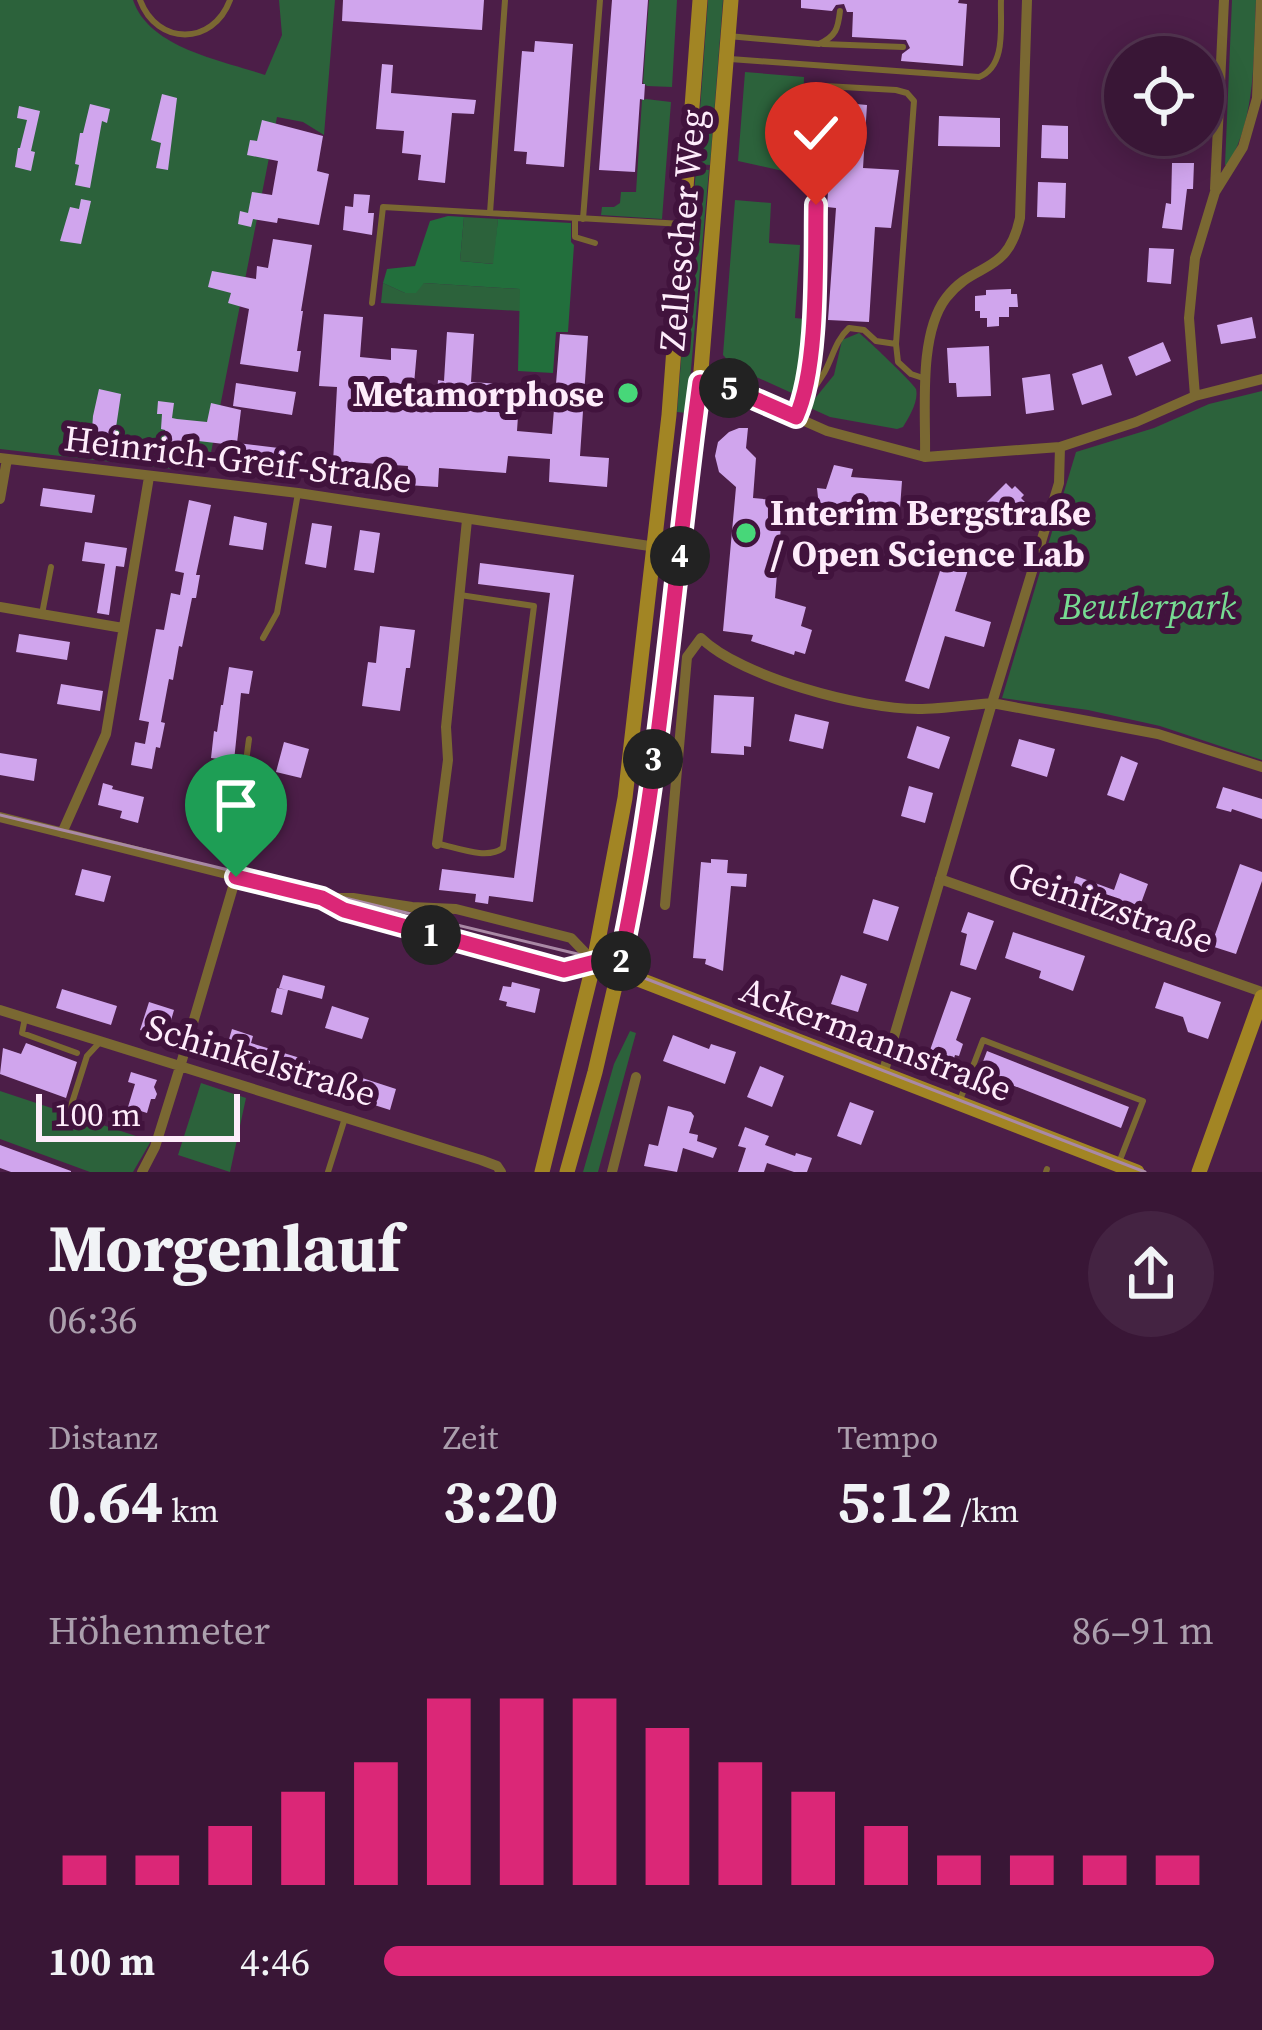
<!DOCTYPE html>
<html lang="de">
<meta charset="utf-8">
<style>
body{margin:0;font-family:"Source Serif 4",serif;background:#442342;color:#f1f3f6;height:100vh;display:flex;flex-direction:column;font-size:45px;white-space:nowrap}
*{box-sizing:border-box;margin:0}
p{font-size:39px;color:#ab9fad}
.icon{flex:none;width:66px;height:66px;fill:none;stroke:currentColor;stroke-width:2;stroke-linecap:round;stroke-linejoin:round}
.map{position:relative;height:1172px;overflow:hidden}
.sheet{display:flex;flex-direction:column;background:#391636;flex:1}
.sheet>*{flex:none}
.controls{position:absolute;left:1104px;top:36px;display:grid;gap:24px}
.controls a{display:grid;place-items:center;width:120px;height:120px;border-radius:50%;background:#391636;box-shadow:0 6px 30px #0003,0 0 0 3px #533551;font-size:60px}
.scale{position:absolute;left:36px;bottom:30px;width:204px;box-sizing:border-box;padding-left:12px;border:6px solid #feecfb;border-top:0;font-size:33px;line-height:42px;white-space:nowrap;color:#feecfb;-webkit-text-stroke:9px #41133d;paint-order:stroke}
.pin{position:absolute;display:grid;place-items:center;width:102px;height:102px;color:#fff;margin:-123px -51px;border-radius:50% 50% 50% 0;rotate:-45deg;box-shadow:0 0 12px #0007}
.pin .icon{rotate:45deg}
.km{position:absolute;width:60px;height:60px;margin:-30px;border-radius:50%;background:#222;color:#fff;font-size:33px;line-height:60px;text-align:center}
.round{display:grid;place-items:center;flex:none;width:126px;height:126px;border-radius:63px;background:#442342}
.overview{display:flex;align-items:center;justify-content:space-between;height:204px;padding:0 48px}
h1{font-size:66px;font-weight:700;line-height:90px}
.metrics{display:grid;grid-template-columns:repeat(3,1fr);gap:18px;height:204px;padding:12px 48px}
.metrics div{display:grid;align-content:center}
.metrics b{font-size:60px;font-weight:700}
.metrics small{font-size:33px;font-weight:400}
.metrics p{font-size:33px}
.chart{height:336px;padding:24px 48px}
.chart p{display:flex;justify-content:space-between}
.chart svg{width:100%;height:216px;margin-top:12px;stroke:#db2777;stroke-width:6}
ul{padding:0 48px;list-style:none;font-size:39px}
li{display:grid;grid-template-columns:192px 144px 1fr;align-items:center;height:90px}
li i{height:30px;border-radius:15px;background:#db2777}
.map>svg:first-child{display:block}
</style>
<div class="map">
<svg width="1262" height="1172" viewBox="0 0 1262 1172">
<rect width="100%" height="100%" fill="#4c1e48"/>
<path fill="#2c623b" d="M 0,0 L 133,0 C 149,48 221,60 265,75 L 282,35 L 279,0 L 335,0 L 324,135 L 303,122 L 277,117 L 207,473 L 0,449 Z
M 649,0 L 677,0 L 672,87 L 647,86 L 643,83 Z
M 708,0 L 723,0 L 710,165 L 696,164 Z
M 1232,0 L 1256,0 C 1253,57 1257,115 1228,165 L 1225,165 Z
M 745,72 L 804,77 L 801,175 L 738,161 Z
M 646,99 L 671,102 L 662,219 L 601,215 L 602,207 L 614,207 L 620,203 L 621,192 L 636,192 L 642,100 Z
M 696,169 L 709,170 L 687,413 L 677,412 Z
M 735,200 L 771,203 L 769,243 L 800,245 L 795,318 L 804,319 L 799,381 L 794,394 L 734,367 L 723,355 Z
M 464,217 L 498,219 L 494,264 L 460,261 Z
M 383,283 L 405,293 L 424,283 L 520,289 L 520,311 L 381,303 Z
M 859,333 C 866,338 915,385 916,389 C 919,401 909,417 903,427 L 897,429 L 830,417 L 808,407 L 834,375 L 842,340 Z
M 1262,391 L 1262,760 L 1160,726 L 1088,710 L 1002,698 L 1076,452 L 1154,428 L 1209,404 Z
M 630,1031 L 636,1033 L 598,1172 L 583,1172 L 614,1064 Z
M 201,1083 L 246,1098 L 230,1172 L 178,1155 Z
M 0,1091 L 151,1141 L 133,1172 L 90,1172 L 0,1139 Z"/>
<path fill="#226f3c" d="M 448,216 L 464,217 L 460,261 L 493,264 L 498,219 L 571,223 L 571,242 L 574,245 L 568,332 L 556,332 L 553,373 L 518,371 L 520,289 L 424,283 L 416,293 L 405,293 L 383,283 L 387,269 L 415,266 L 430,221 Z"/>
<path fill="#d0a5ed" d="M 343,0 L 484,0 L 482,30 L 342,21 Z
M 612,0 L 648,0 L 642,84 L 645,84 L 644,100 L 640,99 L 635,172 L 599,170 Z
M 801,0 L 959,0 L 958,3 L 967,4 L 963,66 L 901,61 L 902,54 L 910,48 L 906,40 L 852,37 L 853,12 L 847,12 L 844,4 L 836,5 L 832,11 L 801,8 Z
M 535,41 L 573,44 L 564,167 L 526,164 L 527,152 L 514,151 L 522,51 L 534,52 Z
M 382,64 L 393,65 L 391,93 L 476,100 L 474,114 L 452,113 L 445,183 L 418,180 L 421,155 L 402,153 L 404,131 L 376,129 Z
M 162,94 L 177,98 L 168,170 L 156,168 L 161,143 L 151,140 Z
M 834,102 L 867,105 L 863,168 L 899,170 L 891,228 L 875,227 L 869,322 L 828,320 L 836,208 L 827,207 Z
M 90,104 L 110,109 L 107,123 L 102,121 L 90,188 L 75,185 L 79,165 L 75,164 L 80,133 L 83,133 Z
M 19,106 L 40,111 L 31,151 L 35,152 L 31,171 L 15,167 L 18,148 L 20,148 L 27,120 L 17,118 Z
M 939,116 L 1000,118 L 1000,147 L 938,146 Z
M 262,120 L 323,136 L 317,171 L 329,174 L 319,225 L 278,218 L 277,223 L 253,219 L 251,227 L 238,224 L 240,211 L 248,213 L 252,192 L 272,195 L 278,161 L 247,155 L 250,140 L 257,141 Z
M 1042,125 L 1068,126 L 1068,159 L 1041,158 Z
M 1172,163 L 1194,163 L 1193,189 L 1187,189 L 1182,230 L 1162,228 L 1166,203 L 1171,204 Z
M 1038,182 L 1066,183 L 1065,218 L 1037,217 Z
M 354,194 L 370,195 L 368,213 L 374,213 L 372,235 L 343,230 L 345,206 L 353,207 Z
M 81,199 L 91,201 L 81,244 L 60,241 L 70,207 L 79,209 Z
M 273,239 L 312,245 L 301,311 L 303,311 L 297,351 L 301,351 L 298,372 L 240,364 L 249,309 L 228,303 L 231,293 L 208,287 L 212,271 L 256,279 L 257,266 L 268,268 Z
M 1149,248 L 1174,249 L 1171,284 L 1147,282 Z
M 1011,289 L 1011,294 L 1017,294 L 1018,307 L 1009,307 L 1009,317 L 999,317 L 999,326 L 987,327 L 987,318 L 980,318 L 980,311 L 975,311 L 975,296 L 986,295 L 986,290 Z
M 324,314 L 363,317 L 360,357 L 391,360 L 391,348 L 417,350 L 412,407 L 436,409 L 438,380 L 444,381 L 447,332 L 474,334 L 471,382 L 501,384 L 499,413 L 518,416 L 517,431 L 552,434 L 560,334 L 588,336 L 580,456 L 609,458 L 607,487 L 549,482 L 550,459 L 508,456 L 506,473 L 439,468 L 438,487 L 407,485 L 408,466 L 350,462 L 348,483 L 332,482 L 337,387 L 319,386 Z
M 1252,317 L 1256,338 L 1221,344 L 1217,325 Z
M 1163,342 L 1171,361 L 1136,376 L 1128,357 Z
M 989,346 L 991,396 L 957,397 L 956,383 L 949,383 L 947,348 Z
M 1102,364 L 1112,395 L 1082,405 L 1072,374 Z
M 1050,374 L 1054,410 L 1026,414 L 1022,378 Z
M 236,383 L 296,392 L 292,415 L 233,406 Z
M 99,389 L 121,394 L 111,461 L 90,457 L 93,416 Z
M 158,401 L 174,403 L 172,418 L 177,419 L 207,422 L 211,403 L 241,410 L 237,443 L 287,449 L 286,460 L 224,453 L 224,444 L 190,440 L 188,470 L 162,467 L 165,430 L 161,429 L 162,414 L 157,414 Z
M 739,428 L 748,428 L 746,448 L 756,458 L 753,498 L 783,501 L 775,598 L 806,607 L 801,626 L 812,630 L 805,654 L 795,651 L 794,655 L 751,641 L 753,635 L 723,631 L 736,487 L 719,472 L 715,456 L 718,442 L 729,432 Z
M 834,465 L 853,469 L 851,477 L 902,481 L 900,508 L 884,507 L 883,524 L 841,521 L 841,524 L 821,526 L 817,488 L 826,489 Z
M 1006,483 L 1012,489 L 1015,486 L 1024,495 L 1021,498 L 1028,505 L 1009,524 L 987,502 Z
M 43,488 L 95,495 L 92,513 L 40,506 Z
M 189,500 L 211,505 L 196,575 L 200,575 L 196,598 L 192,598 L 182,647 L 179,646 L 173,680 L 169,679 L 161,722 L 165,723 L 160,748 L 156,747 L 152,769 L 131,765 L 135,742 L 145,744 L 149,722 L 139,720 L 156,629 L 164,630 L 171,593 L 180,595 L 184,573 L 175,571 Z
M 234,516 L 267,523 L 263,550 L 229,545 Z
M 312,523 L 332,526 L 326,568 L 305,564 Z
M 360,530 L 380,533 L 374,573 L 354,570 Z
M 85,542 L 127,548 L 124,567 L 116,566 L 109,615 L 97,613 L 105,564 L 82,561 Z
M 947,549 L 972,557 L 955,611 L 991,622 L 984,647 L 945,636 L 929,689 L 905,681 Z
M 480,563 L 574,575 L 533,902 L 489,896 L 488,904 L 475,902 L 476,894 L 439,890 L 442,869 L 514,878 L 526,786 L 550,593 L 478,584 Z
M 380,626 L 415,630 L 410,668 L 406,668 L 400,711 L 362,706 L 368,662 L 376,663 Z
M 19,634 L 70,642 L 67,660 L 16,652 Z
M 229,667 L 253,671 L 249,694 L 241,693 L 234,761 L 211,758 L 214,731 L 217,732 L 221,705 L 223,705 Z
M 61,684 L 103,691 L 100,711 L 57,704 Z
M 714,695 L 754,697 L 751,747 L 744,746 L 744,755 L 711,753 Z
M 795,714 L 829,722 L 823,749 L 789,741 Z
M 917,726 L 950,737 L 939,769 L 907,758 Z
M 1019,739 L 1055,749 L 1047,777 L 1011,766 Z
M 284,742 L 309,749 L 301,778 L 276,772 Z
M 0,753 L 37,759 L 34,781 L 0,775 Z
M 1121,756 L 1138,763 L 1124,801 L 1107,795 Z
M 103,783 L 113,786 L 112,789 L 144,797 L 138,823 L 120,818 L 122,811 L 98,805 Z
M 909,786 L 933,793 L 925,823 L 901,816 Z
M 1223,787 L 1262,799 L 1262,819 L 1232,809 L 1231,812 L 1216,808 Z
M 711,859 L 728,860 L 727,873 L 747,874 L 746,887 L 731,886 L 723,971 L 705,964 L 706,959 L 693,958 L 701,862 L 711,863 Z
M 1240,864 L 1262,872 L 1262,881 L 1236,954 L 1211,946 Z
M 82,869 L 111,876 L 104,902 L 75,895 Z
M 1120,873 L 1148,884 L 1136,917 L 1129,914 L 1128,918 L 1111,912 L 1113,908 L 1108,905 L 1071,892 L 1076,876 L 1114,890 Z
M 873,899 L 899,907 L 888,941 L 863,933 Z
M 968,912 L 994,921 L 976,970 L 960,965 L 967,934 L 961,932 Z
M 1013,932 L 1085,956 L 1073,991 L 1039,978 L 1041,971 L 1005,958 Z
M 283,975 L 325,986 L 322,999 L 288,990 L 282,1015 L 271,1012 L 277,988 L 287,990 L 279,988 Z
M 841,975 L 867,984 L 858,1012 L 831,1004 Z
M 512,982 L 540,989 L 535,1013 L 506,1006 L 507,1002 L 499,1000 L 503,986 L 511,987 Z
M 1164,982 L 1221,1002 L 1208,1039 L 1188,1032 L 1183,1017 L 1155,1008 Z
M 62,989 L 117,1006 L 111,1025 L 56,1008 Z
M 951,991 L 971,998 L 956,1040 L 963,1044 L 959,1056 L 955,1055 L 953,1062 L 929,1053 Z
M 149,1002 L 174,1010 L 166,1038 L 140,1030 Z
M 332,1006 L 369,1018 L 362,1039 L 325,1028 Z
M 232,1029 L 253,1036 L 251,1043 L 310,1061 L 304,1083 L 263,1070 L 264,1065 L 225,1053 Z
M 673,1035 L 709,1049 L 711,1044 L 736,1052 L 725,1084 L 663,1061 Z
M 26,1043 L 77,1062 L 66,1098 L 0,1074 L 3,1048 L 21,1054 Z
M 987,1051 L 1129,1107 L 1121,1128 L 979,1072 Z
M 760,1066 L 784,1076 L 772,1107 L 747,1097 Z
M 131,1072 L 157,1080 L 154,1087 L 157,1094 L 155,1099 L 151,1099 L 147,1113 L 128,1107 L 135,1084 L 128,1082 Z
M 353,1075 L 396,1089 L 390,1110 L 346,1096 Z
M 850,1102 L 874,1111 L 861,1145 L 837,1136 Z
M 668,1106 L 691,1112 L 694,1116 L 689,1133 L 698,1135 L 697,1141 L 717,1148 L 713,1158 L 683,1148 L 677,1172 L 644,1166 L 649,1144 L 658,1146 Z
M 745,1127 L 769,1136 L 765,1145 L 795,1156 L 796,1153 L 812,1158 L 807,1172 L 794,1172 L 767,1163 L 764,1172 L 738,1172 L 746,1148 L 738,1146 Z
M 0,1145 L 71,1171 L 71,1172 L 11,1172 L 0,1168 Z"/>
<g fill="none" stroke-linecap="round" stroke-linejoin="round">
<path stroke="#7a6832" stroke-width="6" d="M 140,0 C 157,46 213,46 230,0
M 728,36 L 819,44 C 836,36 838,29 840,11
M 823,44 L 903,47
M 730,59 L 979,77 C 1007,66 1000,25 1001,0
M 490,213 L 505,0
M 575,218 L 575,237 L 595,243
M 583,219 L 600,0
M 372,303 L 383,207 L 683,224
M 805,398 C 817,294 817,190 825,86 L 896,90 L 907,93 L 914,101 L 896,344 L 898,362 L 911,374 L 923,378
M 796,417 C 804,400 815,388 824,373 C 833,357 835,341 849,328 L 864,330 L 876,341 L 896,344
M 42,614 L 51,567
M 263,638 L 277,613 L 298,493
M 439,844 C 458,848 487,860 503,848 L 534,606 L 460,595
M 231,875 L 249,739
M 25,1018 L 22,1033 L 77,1053
M 960,1100 L 983,1040 L 1143,1101 L 1118,1165
M 70,1109 L 87,1056 L 100,1042
M 328,1172 L 345,1118
M 1046,1172 L 1047,1169"/>
<path stroke="#7a6832" stroke-width="10" d="M 1215,189 L 1224,0
M 700,383 L 725,386 L 827,431 L 925,457 L 1060,447 L 1136,422 L 1195,396 L 1262,379
M 1195,396 L 1189,318 L 1195,258 L 1215,192 L 1243,147 L 1257,98 L 1261,0
M 1060,447 L 1059,483 L 992,703 L 1158,734 L 1262,767
M 925,457 C 926,411 918,335 946,298 C 975,260 1007,277 1020,218 L 1027,0
M 0,458 L 298,493 L 656,547
M 0,499 L 7,459
M 0,607 L 123,628
M 0,817 L 322,898 L 353,898 L 412,907 L 456,909 L 571,938 L 594,962
M 62,833 L 106,734 L 149,477
M 437,844 L 448,760 L 446,727 L 467,520
M 940,879 L 1262,992
M 325,899 L 344,910 L 564,970 L 594,962
M 665,905 L 687,657 L 701,638 C 741,677 861,709 918,709 C 942,709 967,705 992,703 L 883,1074
M 0,1010 L 481,1160 L 497,1166 L 501,1172
M 142,1172 L 155,1147 L 180,1067 L 236,877
M 612,1172 L 636,1077"/>
<path stroke="#a28524" stroke-width="15" d="M 594,962 L 1137,1172
M 542,1172 L 594,962 L 625,798 L 669,415 L 700,0
M 567,1172 L 595,1072 L 630,922 L 653,759 L 700,383 L 731,0
M 1199,1172 L 1262,997"/>
<path stroke="#a989a5" stroke-width="3" d="M 0,815 L 590,957 L 1145,1172"/>
</g>
<g fill="none" stroke-linecap="round" stroke-linejoin="round">
<defs>
<path id="route" d="M 236,877 L 322,898 L 344,910 L 564,970 L 595,962 L 618,971 C 661,778 673,578 700,382 L 725,386 L 796,417 C 819,367 815,262 816,205"/>
</defs>
<use href="#route" stroke="#fff" stroke-width="24"/>
<use href="#route" stroke="#db2777" stroke-width="15"/>
</g>
<g fill="#47d779" stroke="#41133d" stroke-width="4.5">
<circle cx="628" cy="393" r="12"/>
<circle cx="746" cy="533" r="12"/>
</g>
<g text-anchor="middle" dominant-baseline="central" stroke-width="12" stroke-linejoin="round" paint-order="stroke">
<g font-size="36" fill="#feecfb" stroke="#41133d">
<text transform="translate(682 230) rotate(-85)">Zellescher Weg</text>
<text transform="translate(238 459) rotate(7)">Heinrich-Greif-Straße</text>
<text transform="translate(1111 907) rotate(19)">Geinitzstraße</text>
<text transform="translate(876 1039) rotate(21)">Ackermannstraße</text>
<text transform="translate(261 1060) rotate(17)">Schinkelstraße</text>
</g>
<g font-size="36" font-weight="bold" fill="#feecfb" stroke="#41133d" text-anchor="end">
<text x="604" y="393">Metamorphose</text>
<text x="770" y="512" text-anchor="start">Interim Bergstraße<tspan x="770" dy="41">/ Open Science Lab</tspan></text>
</g>
<g font-size="36" font-style="italic" fill="#77db92" stroke="#41133d">
<text x="1148" y="606">Beutlerpark</text>
</g>
</g>
</svg>
<div class="controls">
<a><svg class="icon" aria-label="locate" viewBox="0 0 24 24"><circle cx="12" cy="12" r="6"/><path d="M12 2v4M12 18v4M2 12h4M18 12h4"/></svg></a>
</div>
<div class="scale">100 m</div>
<div class="pin" style="left:236px;top:877px;background:#1e9e55"><svg class="icon" aria-label="arrive" viewBox="0 0 24 24"><path d="M6 21V4h12l-3 4 3 4H6"/></svg></div>
<div class="pin" style="left:816px;top:205px;background:#d93025"><svg class="icon" aria-label="check" viewBox="0 0 24 24"><path d="M5 12l5 5 9-10"/></svg></div>
<b class="km" style="left:431px;top:935px">1</b>
<b class="km" style="left:621px;top:961px">2</b>
<b class="km" style="left:653px;top:759px">3</b>
<b class="km" style="left:680px;top:556px">4</b>
<b class="km" style="left:729px;top:388px">5</b>
</div>
<section class="sheet">
<div class="overview"><div><h1>Morgenlauf</h1><p>06:36</p></div><a class="round"><svg class="icon" aria-label="share" viewBox="0 0 24 24"><path d="M12 15V3M7 8l5-5 5 5M5 13v7h14v-7"/></svg></a></div>
<div class="metrics">
<div><p>Distanz</p><b>0.64<small> km</small></b></div>
<div><p>Zeit</p><b>3:20</b></div>
<div><p>Tempo</p><b>5:12<small> /km</small></b></div>
</div>
<div class="chart"><p><span>Höhenmeter</span>86–91 m</p>
<svg viewBox="0 0 160 44" preserveAspectRatio="none"><path d="M5 44V38M15 44V38M25 44V32M35 44V25M45 44V19M55 44V6M65 44V6M75 44V6M85 44V12M95 44V19M105 44V25M115 44V32M125 44V38M135 44V38M145 44V38M155 44V38"/></svg>
</div>
<ul>
<li><b>100 m</b>4:46<i style="width:100%"></i></li>
</ul>
</section>
